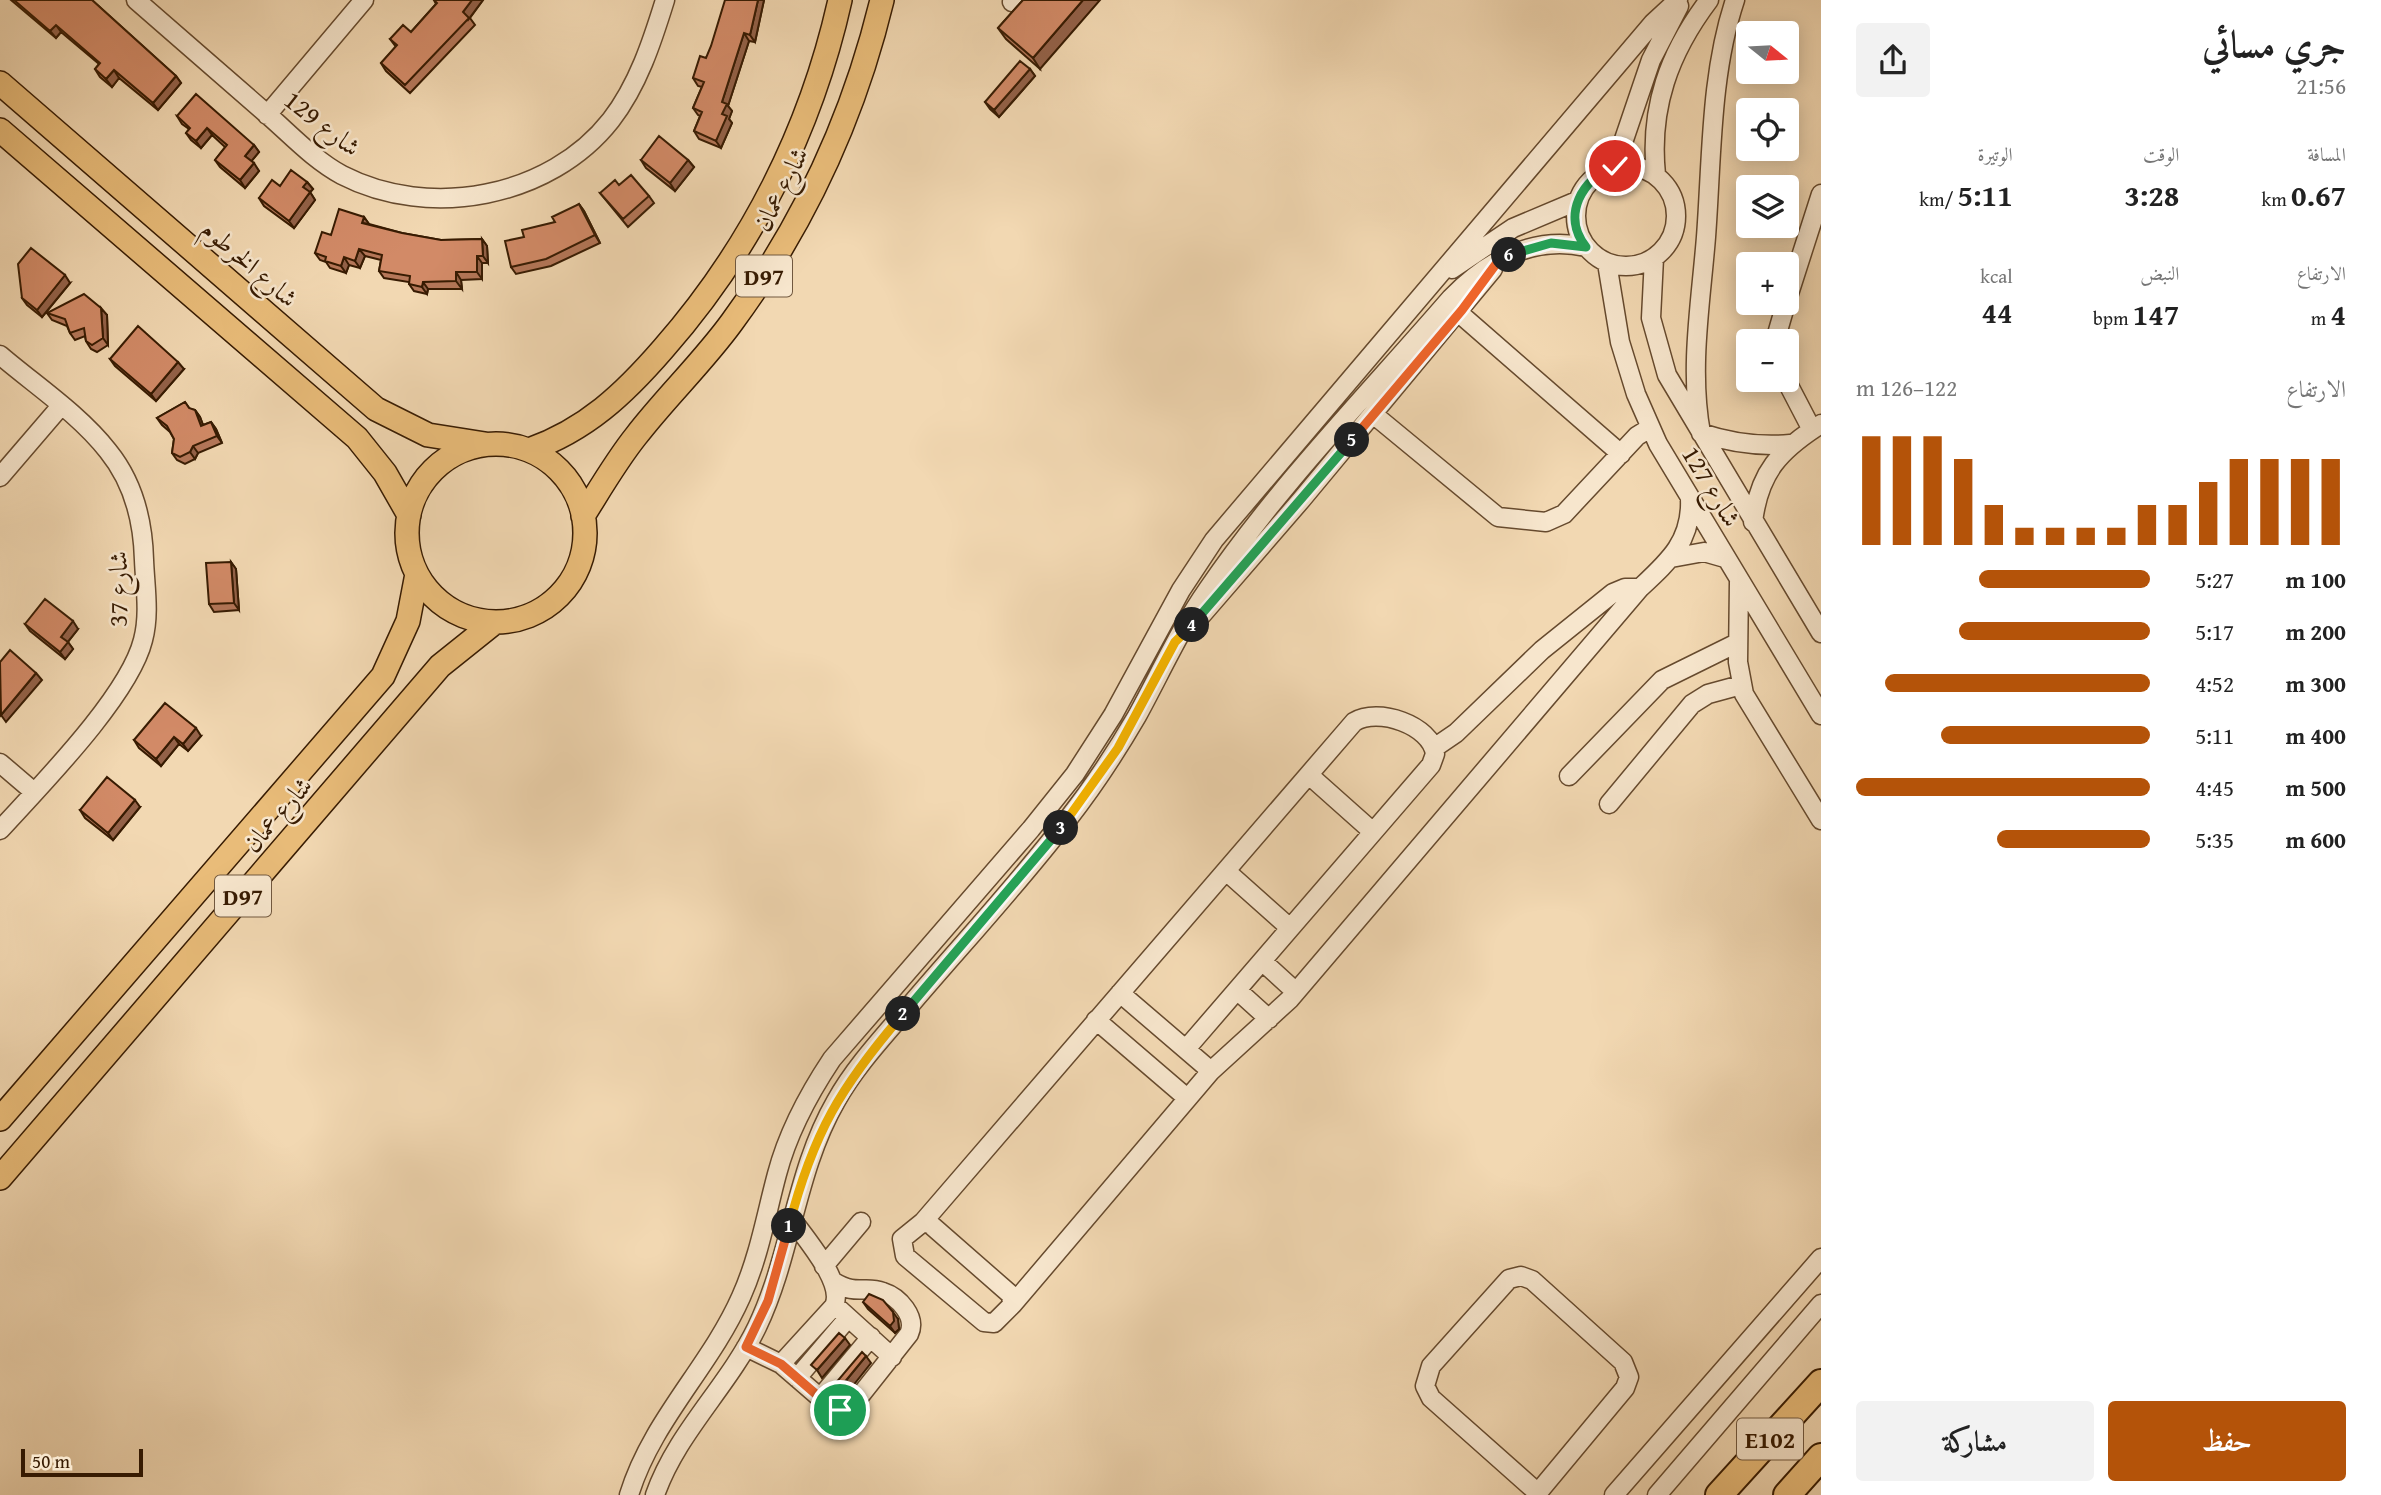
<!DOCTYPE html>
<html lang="ar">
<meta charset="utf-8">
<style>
body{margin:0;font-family:"Gentium Book Plus",Amiri,serif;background:#f2f2f2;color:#222;direction:rtl;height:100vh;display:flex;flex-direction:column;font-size:26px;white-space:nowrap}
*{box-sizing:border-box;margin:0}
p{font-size:23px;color:#767676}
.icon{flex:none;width:38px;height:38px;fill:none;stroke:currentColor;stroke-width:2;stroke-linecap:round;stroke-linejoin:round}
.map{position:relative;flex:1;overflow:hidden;direction:ltr}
.panel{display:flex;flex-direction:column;background:#fff;width:560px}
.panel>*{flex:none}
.needle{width:46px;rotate:108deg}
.controls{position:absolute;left:1736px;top:21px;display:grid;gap:14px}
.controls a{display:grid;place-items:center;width:63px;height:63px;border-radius:7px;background:#fff;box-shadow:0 4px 18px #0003;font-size:35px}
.scale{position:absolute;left:21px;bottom:18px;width:122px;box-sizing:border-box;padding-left:7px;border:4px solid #371b02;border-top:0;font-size:19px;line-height:24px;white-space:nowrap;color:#371b02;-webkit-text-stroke:5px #f7e6cd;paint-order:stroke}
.pin{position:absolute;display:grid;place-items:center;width:60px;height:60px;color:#fff;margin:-30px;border:4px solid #fff;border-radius:50%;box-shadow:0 2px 7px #0007}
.km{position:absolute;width:35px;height:35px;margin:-18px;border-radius:50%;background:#222;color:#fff;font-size:19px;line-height:35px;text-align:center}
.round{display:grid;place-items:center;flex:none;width:74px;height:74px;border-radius:7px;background:#f2f2f2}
.head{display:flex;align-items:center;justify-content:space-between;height:119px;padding:0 35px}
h1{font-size:38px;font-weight:600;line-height:52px}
.stats{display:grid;grid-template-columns:repeat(3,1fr);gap:10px;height:119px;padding:7px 35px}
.stats div{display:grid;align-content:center}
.stats b{font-size:30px;font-weight:600}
.stats small{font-size:19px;font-weight:400}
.stats p{font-size:19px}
.chart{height:196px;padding:14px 35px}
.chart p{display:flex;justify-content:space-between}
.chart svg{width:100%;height:126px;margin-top:7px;stroke:#b45309;stroke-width:6}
.action{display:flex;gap:14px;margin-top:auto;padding:14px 35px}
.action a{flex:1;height:80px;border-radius:7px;background:#b45309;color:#fff;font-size:28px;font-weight:600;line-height:80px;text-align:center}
.action a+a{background:#f2f2f2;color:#222}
ul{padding:0 35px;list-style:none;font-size:23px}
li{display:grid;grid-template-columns:112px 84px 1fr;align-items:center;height:52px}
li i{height:18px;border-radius:9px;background:#b45309}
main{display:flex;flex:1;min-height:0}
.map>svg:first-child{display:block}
</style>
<main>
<section class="panel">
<div class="head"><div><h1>جري مسائي</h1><p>21:56</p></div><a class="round"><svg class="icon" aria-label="share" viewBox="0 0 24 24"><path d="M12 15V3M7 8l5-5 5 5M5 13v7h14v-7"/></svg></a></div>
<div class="stats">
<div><p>المسافة</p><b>0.67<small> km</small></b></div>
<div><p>الوقت</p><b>3:28</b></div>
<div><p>الوتيرة</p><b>5:11<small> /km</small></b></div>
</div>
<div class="stats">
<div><p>الارتفاع</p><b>4<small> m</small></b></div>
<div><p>النبض</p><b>147<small> bpm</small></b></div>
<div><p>kcal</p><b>44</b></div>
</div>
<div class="chart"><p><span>الارتفاع</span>122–126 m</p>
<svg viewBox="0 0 160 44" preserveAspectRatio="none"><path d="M5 44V6M15 44V6M25 44V6M35 44V14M45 44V30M55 44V38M65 44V38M75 44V38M85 44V38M95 44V30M105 44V30M115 44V22M125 44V14M135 44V14M145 44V14M155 44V14"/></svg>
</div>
<ul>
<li><b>100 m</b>5:27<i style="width:58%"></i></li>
<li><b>200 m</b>5:17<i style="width:65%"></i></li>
<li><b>300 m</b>4:52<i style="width:90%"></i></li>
<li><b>400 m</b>5:11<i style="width:71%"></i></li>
<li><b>500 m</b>4:45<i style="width:100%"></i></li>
<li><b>600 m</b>5:35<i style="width:52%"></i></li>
</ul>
<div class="action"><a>حفظ</a><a>مشاركة</a></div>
</section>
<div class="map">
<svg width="1821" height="1495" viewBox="0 0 1821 1495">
<rect width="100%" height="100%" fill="#f2d8b2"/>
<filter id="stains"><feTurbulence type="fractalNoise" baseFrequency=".00286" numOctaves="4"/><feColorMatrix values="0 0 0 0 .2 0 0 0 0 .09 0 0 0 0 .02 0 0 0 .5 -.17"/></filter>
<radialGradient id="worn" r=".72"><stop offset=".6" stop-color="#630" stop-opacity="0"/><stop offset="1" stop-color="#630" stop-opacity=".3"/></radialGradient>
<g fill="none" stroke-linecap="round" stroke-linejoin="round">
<defs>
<path id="minor" d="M 136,0 C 180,38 224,77 268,115 C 291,135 314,160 342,175 C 429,220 550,198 611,120 C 638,85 652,42 665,0
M 1735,0 C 1710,75 1712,158 1706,237 C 1701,301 1689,369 1701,433 C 1731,443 1758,447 1790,444
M 1012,2 L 1013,0
M 267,115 L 364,0
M1576 216a50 50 0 1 1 100 0a50 50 0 1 1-100 0Z
M 1615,166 L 1651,60 L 1679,6
M 1656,175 C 1649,108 1669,53 1709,0
M 1654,258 L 1651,318 L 1667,375 L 1821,633
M 1607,263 L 1620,342 L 1636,394 L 1658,444 L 1821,715
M 1452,269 L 1513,228 L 1577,201
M 1787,300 L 1821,194
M 1459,313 L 1621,454
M 1775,341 L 1786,303
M 0,355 C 35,385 79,414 108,451 C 134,483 143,520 144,560 C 145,586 150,614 143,640 C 129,696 41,785 0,830
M 1786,380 L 1812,430
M 1373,414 L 1498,517 L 1546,522 L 1564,514 L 1637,436 L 1650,428
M 0,477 L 60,407
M 1753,522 C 1759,472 1780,450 1821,424
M 1671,558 L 1704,552 L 1725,558
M 1739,582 L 1738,662 L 1744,694 L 1821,820
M 1200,617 L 1302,499 L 1493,269
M 1434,748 L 1456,733 L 1542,650 L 1613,593 L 1625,588 L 1640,588
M 0,763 L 34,792
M 1309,775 L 1373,832
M 1569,776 L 1662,680 L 1737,643
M 1609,804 L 1692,704 L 1708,694 L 1741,685
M 1226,871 L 1290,928
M 1262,961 L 1296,992
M 1237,990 L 1269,1019
M 1120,993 L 1211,1071
M 1096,1020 L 1187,1098
M 923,1222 L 1354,722 C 1378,707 1431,725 1435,754 L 1431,765 L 1186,1049
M 923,1222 L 930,1224 L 1010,1294 L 1013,1304 L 994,1323 L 984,1322 L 905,1256 L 902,1239 Z
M 824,1266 L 861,1222
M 1013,1304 L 1211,1071 L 1290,999 L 1640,588 C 1668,562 1692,541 1690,499
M 840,1310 L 892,1357
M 746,1347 L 781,1364 L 832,1408 L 840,1410 L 852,1406 L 909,1334 C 917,1317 899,1297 883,1292 C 864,1285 857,1296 834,1282
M 781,1364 L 834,1306 C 845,1283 805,1238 791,1218
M 797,1378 L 848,1318
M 820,1398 L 871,1337
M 629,1495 C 652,1420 710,1367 741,1297 C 759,1257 766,1215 777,1174 C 788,1132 808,1095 832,1059 L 1031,829 L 1075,774 L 1113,715 L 1181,590 L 1214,540 L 1653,23 L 1678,0
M 655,1495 C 677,1432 728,1387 757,1327 C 792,1254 795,1172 836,1101 C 856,1065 886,1034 912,1003 C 964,942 1019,883 1068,819 C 1093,787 1116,752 1137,716 C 1160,674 1180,629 1208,589 C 1279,485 1369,393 1451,298 C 1487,261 1533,235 1586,247
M 1536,1495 L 1625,1388 L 1629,1377 L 1623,1362 L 1532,1280 L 1521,1276 L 1509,1279 L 1431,1366 L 1425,1386 L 1431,1398 L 1538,1493
M 1614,1495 L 1821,1258
M 1657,1495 L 1821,1304"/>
<path id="major" d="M 0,83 L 376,409 L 428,435 L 485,444
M 0,130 L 357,438 L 385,473 L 409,515
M407 533a89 89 0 1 1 178 0a89 89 0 1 1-178 0Z
M 529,450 C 586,430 624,394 663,349 C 751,249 811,130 840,0
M 583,516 C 600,489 616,461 636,436 C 666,397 703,362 732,322 C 803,226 854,116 882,0
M 0,1119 L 383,676 L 408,621 L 417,574
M 0,1178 L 440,666 L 495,622"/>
<path id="highway" d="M 1719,1495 L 1821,1383
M 1787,1495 L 1821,1457"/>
</defs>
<use href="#minor" stroke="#664a2e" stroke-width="21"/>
<use href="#major" stroke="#371b02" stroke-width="26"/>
<use href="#highway" stroke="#371b02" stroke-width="30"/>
<use href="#minor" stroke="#f7e6cd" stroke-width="18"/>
<use href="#major" stroke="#e9bc79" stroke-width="23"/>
<use href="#highway" stroke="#e9bc79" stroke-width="26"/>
</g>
<path fill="#b57759" stroke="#371b02" stroke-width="2" d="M 11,0 L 92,0 L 176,76 L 181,83 L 158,110 L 119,78 L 112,87 L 100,77 L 95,69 L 99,64 L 61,32 L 56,38 Z
M 434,0 L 483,0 L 470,18 L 475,25 L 410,93 L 386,71 L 381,63 L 396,47 L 390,39 L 411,32 L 436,4 Z
M 764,0 L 755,42 L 749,41 L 728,106 L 732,111 L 729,119 L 732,123 L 721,148 L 699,139 L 694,131 L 700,116 L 698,115 L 693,108 L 702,87 L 698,86 L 693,78 L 706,58 Z
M 1023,0 L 1040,69 L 1006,39 L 998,28 Z
M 1030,69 L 1035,76 L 999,117 L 990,109 L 985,102 Z
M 177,116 L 254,145 L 259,152 L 251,161 L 259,171 L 245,188 L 220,167 L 215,160 L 225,147 L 212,135 L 201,148 L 191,140 L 186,133 L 189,129 L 182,124 Z
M 641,160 L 688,160 L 694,167 L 675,191 L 646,168 Z
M 307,182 L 313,189 L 310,192 L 315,200 L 294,228 L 264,206 L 259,198 L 280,186 Z
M 600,193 L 649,196 L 654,203 L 628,227 Z
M 579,204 L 584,211 L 600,243 L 551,266 L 516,274 L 511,267 L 524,237 L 555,222 Z
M 364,217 L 369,224 L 402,233 L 441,240 L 482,239 L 487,246 L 488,263 L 482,263 L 482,279 L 461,280 L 462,289 L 428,289 L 427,294 L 414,291 L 409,284 L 409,282 L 384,278 L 379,271 L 381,260 L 365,256 L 360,268 L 349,265 L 346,273 L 330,268 L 326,262 L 320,260 L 315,253 L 331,235 Z
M 70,283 L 42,317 L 27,305 L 22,298 Z
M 47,313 L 107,315 L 108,345 L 97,352 L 91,349 L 86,341 L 85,336 L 75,340 L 70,333 L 67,326 L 52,320 Z
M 110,359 L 184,369 L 156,401 L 115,366 Z
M 185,402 L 190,409 L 195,410 L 200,417 L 203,425 L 211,422 L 216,429 L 222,443 L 198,453 L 195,459 L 185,464 L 177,460 L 172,453 L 174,439 L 170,432 L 162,425 L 157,418 Z
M 231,562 L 236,569 L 239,610 L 214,612 L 209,604 Z
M 25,624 L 78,629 L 68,642 L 73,649 L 65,659 L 30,631 Z
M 201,736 L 188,751 L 179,744 L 161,766 L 139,748 L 134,740 Z
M 140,807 L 113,840 L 85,818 L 80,810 Z
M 863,1302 L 898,1319 L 899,1329 L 895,1333 L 868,1309 Z"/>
<path fill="#936148" stroke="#371b02" stroke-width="2" d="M 472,0 L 483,0 L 468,20 L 463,12 Z
M 758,0 L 764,0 L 755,42 L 750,35 Z
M 1083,0 L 1100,0 L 1040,69 L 1033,58 Z
M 56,25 L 61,32 L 56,38 L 50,31 Z
M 744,33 L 749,41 L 728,106 L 732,111 L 729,119 L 732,123 L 721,148 L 716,141 L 722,114 L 722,102 Z
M 1030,69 L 1035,76 L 999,117 L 994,110 Z
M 114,70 L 119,78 L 112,87 L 106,79 Z
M 176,76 L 181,83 L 158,110 L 153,103 Z
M 207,128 L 212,135 L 201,148 L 196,141 Z
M 254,145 L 259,152 L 250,163 L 245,156 Z
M 688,160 L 694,167 L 675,191 L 670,183 Z
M 254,163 L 259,171 L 245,188 L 240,180 Z
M 307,182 L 313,189 L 308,195 L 303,187 Z
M 310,192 L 315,200 L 294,228 L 289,221 Z
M 579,204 L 584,211 L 600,243 L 595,235 Z
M 364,217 L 369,224 L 362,223 Z
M 482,239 L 487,246 L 488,263 L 483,256 Z
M 359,249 L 365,256 L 360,268 L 355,261 Z
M 477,256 L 482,263 L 482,279 L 477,272 Z
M 344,257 L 349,265 L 346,273 L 341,266 Z
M 456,272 L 461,280 L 462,289 L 456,281 Z
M 65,275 L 70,283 L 42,317 L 37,310 Z
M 423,282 L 428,289 L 427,294 L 422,287 Z
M 101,308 L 107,315 L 108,345 L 103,338 Z
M 178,362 L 184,369 L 156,401 L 151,394 Z
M 195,410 L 200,417 L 206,433 L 201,426 Z
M 211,422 L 216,429 L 222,443 L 217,436 Z
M 193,446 L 198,453 L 195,459 L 190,452 Z
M 231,562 L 236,569 L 239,610 L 234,603 Z
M 73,621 L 78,629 L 66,644 L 61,637 Z
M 68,642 L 73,649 L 65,659 L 60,652 Z
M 36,673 L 42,680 L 6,722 L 1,715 Z
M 196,728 L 201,736 L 188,751 L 183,744 Z
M 174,737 L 179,744 L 161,766 L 156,759 Z
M 135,800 L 140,807 L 113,840 L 108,833 Z
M 893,1312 L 898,1319 L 899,1329 L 895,1333 L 890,1326 Z
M 845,1338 L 850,1345 L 822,1378 L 817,1370 Z
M 866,1356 L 871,1363 L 844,1397 L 839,1389 Z"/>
<path fill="#d28a67" stroke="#371b02" stroke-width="2" d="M 14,0 L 92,0 L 176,76 L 153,103 L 114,70 L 106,79 L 95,69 L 100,63 L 56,25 L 50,31 Z
M 434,0 L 472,0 L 463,12 L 469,18 L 405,85 L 381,63 L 397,45 L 390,39 L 403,25 L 411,32 L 437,3 Z
M 725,0 L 758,0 L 750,35 L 744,33 L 722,102 L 727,104 L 722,114 L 727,116 L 716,141 L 694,131 L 702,112 L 693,108 L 704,82 L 693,78 L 700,56 L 706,58 L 711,46 Z
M 1023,0 L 1083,0 L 1033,58 L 998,28 Z
M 1020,61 L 1030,69 L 994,110 L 985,102 Z
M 196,94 L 254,145 L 245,156 L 254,163 L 240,180 L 215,160 L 227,145 L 207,128 L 196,141 L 186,133 L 190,128 L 177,116 Z
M 659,136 L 688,160 L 670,183 L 641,160 Z
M 291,170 L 307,182 L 303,187 L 310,192 L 289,221 L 259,198 L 272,180 L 280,186 Z
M 631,175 L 649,196 L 623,219 L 600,193 L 615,180 L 619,185 Z
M 579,204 L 595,235 L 546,259 L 511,267 L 505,241 L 524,237 L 522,230 L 555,222 L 552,217 Z
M 339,209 L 364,217 L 362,223 L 402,233 L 441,240 L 482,239 L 483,256 L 477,256 L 477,272 L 456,272 L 456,281 L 423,282 L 422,287 L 409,284 L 410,276 L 379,271 L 382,255 L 359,249 L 355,261 L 344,257 L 341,266 L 325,261 L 326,257 L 315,253 L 322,232 L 331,235 Z
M 31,248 L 65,275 L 37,310 L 22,298 L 18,264 Z
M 84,294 L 101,308 L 103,338 L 92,345 L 86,341 L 84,328 L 70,333 L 65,319 L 47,313 Z
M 138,326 L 178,362 L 151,394 L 110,359 Z
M 185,402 L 189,408 L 195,410 L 201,426 L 211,422 L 217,436 L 193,446 L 190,452 L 180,457 L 172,453 L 174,439 L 167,426 L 157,418 Z
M 231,562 L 234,603 L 209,604 L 206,563 Z
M 45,599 L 73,621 L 61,637 L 68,642 L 60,652 L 25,624 Z
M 10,650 L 36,673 L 1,715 L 0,662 Z
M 165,703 L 196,728 L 183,744 L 174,737 L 156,759 L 134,740 Z
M 107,777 L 135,800 L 108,833 L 80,810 Z
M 869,1294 L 883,1300 L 893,1312 L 894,1321 L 890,1326 L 863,1302 Z
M 839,1333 L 845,1338 L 817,1370 L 811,1365 Z
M 862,1352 L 866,1356 L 839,1389 L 834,1385 Z"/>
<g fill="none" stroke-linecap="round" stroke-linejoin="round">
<defs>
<path id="split-1" d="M 789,1226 L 768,1301 L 746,1347 L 781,1364 L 832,1408 L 840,1410"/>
<path id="split-2" d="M 789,1226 C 813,1133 841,1086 903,1014"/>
<path id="split-3" d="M 903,1014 L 1061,828"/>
<path id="split-4" d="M 1061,828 L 1118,748 L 1175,642 L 1192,625"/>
<path id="split-5" d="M 1192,625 L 1352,440"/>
<path id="split-6" d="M 1352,440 L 1462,310 L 1499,260 L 1509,255"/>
<path id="split-7" d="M 1509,255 L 1551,243 L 1586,247 C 1561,216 1582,178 1615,166"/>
</defs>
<use href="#split-1" stroke="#fff" stroke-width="14"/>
<use href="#split-2" stroke="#fff" stroke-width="14"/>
<use href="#split-3" stroke="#fff" stroke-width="14"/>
<use href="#split-4" stroke="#fff" stroke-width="14"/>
<use href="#split-5" stroke="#fff" stroke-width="14"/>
<use href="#split-6" stroke="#fff" stroke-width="14"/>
<use href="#split-7" stroke="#fff" stroke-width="14"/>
<use href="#split-1" stroke="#f0652b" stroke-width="9"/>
<use href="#split-2" stroke="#f5b400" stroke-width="9"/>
<use href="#split-3" stroke="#22a559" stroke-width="9"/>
<use href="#split-4" stroke="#f5b400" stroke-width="9"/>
<use href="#split-5" stroke="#22a559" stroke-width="9"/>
<use href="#split-6" stroke="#f0652b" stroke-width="9"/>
<use href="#split-7" stroke="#22a559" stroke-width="9"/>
</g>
<g text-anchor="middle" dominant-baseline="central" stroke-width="5" stroke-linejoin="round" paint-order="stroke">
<g fill="#f7e6cd" stroke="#71583f" stroke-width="2">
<rect x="736" y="255.5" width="56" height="41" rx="5"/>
<rect x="215" y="875.5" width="56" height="41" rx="5"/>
<rect x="1737" y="1418.5" width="66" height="41" rx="5"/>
</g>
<g font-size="24" font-weight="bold" fill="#371b02">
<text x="764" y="276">D97</text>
<text x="243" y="896">D97</text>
<text x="1770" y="1439">E102</text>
</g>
<g font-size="26" fill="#371b02" stroke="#f7e6cd">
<text transform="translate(323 123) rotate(38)">شارع 129</text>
<text transform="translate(780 189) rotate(-63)">شارع عمان</text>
<text transform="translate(250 263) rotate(41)">شارع الخرطوم</text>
<text transform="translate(1712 486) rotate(59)">شارع 127</text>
<text transform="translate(117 589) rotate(-90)">شارع 37</text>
<text transform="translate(277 814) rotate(-49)">شارع عمان</text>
</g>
</g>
<rect width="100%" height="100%" filter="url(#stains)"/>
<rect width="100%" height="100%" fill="url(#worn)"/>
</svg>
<div class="controls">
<a><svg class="needle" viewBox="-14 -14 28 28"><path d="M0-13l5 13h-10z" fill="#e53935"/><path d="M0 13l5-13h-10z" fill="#767676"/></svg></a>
<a><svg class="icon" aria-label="locate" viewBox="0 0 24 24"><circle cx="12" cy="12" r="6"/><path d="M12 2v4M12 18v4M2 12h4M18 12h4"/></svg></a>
<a><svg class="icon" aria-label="layers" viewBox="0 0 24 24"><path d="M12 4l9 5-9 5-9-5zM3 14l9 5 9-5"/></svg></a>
<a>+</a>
<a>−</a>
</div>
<div class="scale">50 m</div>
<div class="pin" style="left:840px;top:1410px;background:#1e9e55"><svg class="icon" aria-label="arrive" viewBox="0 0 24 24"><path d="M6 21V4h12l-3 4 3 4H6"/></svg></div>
<div class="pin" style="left:1615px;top:166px;background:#d93025"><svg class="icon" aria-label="check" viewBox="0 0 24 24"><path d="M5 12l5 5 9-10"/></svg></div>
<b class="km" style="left:789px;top:1226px">1</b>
<b class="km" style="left:903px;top:1014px">2</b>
<b class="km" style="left:1061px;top:828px">3</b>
<b class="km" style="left:1192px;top:625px">4</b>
<b class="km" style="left:1352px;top:440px">5</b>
<b class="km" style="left:1509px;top:255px">6</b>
</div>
</main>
